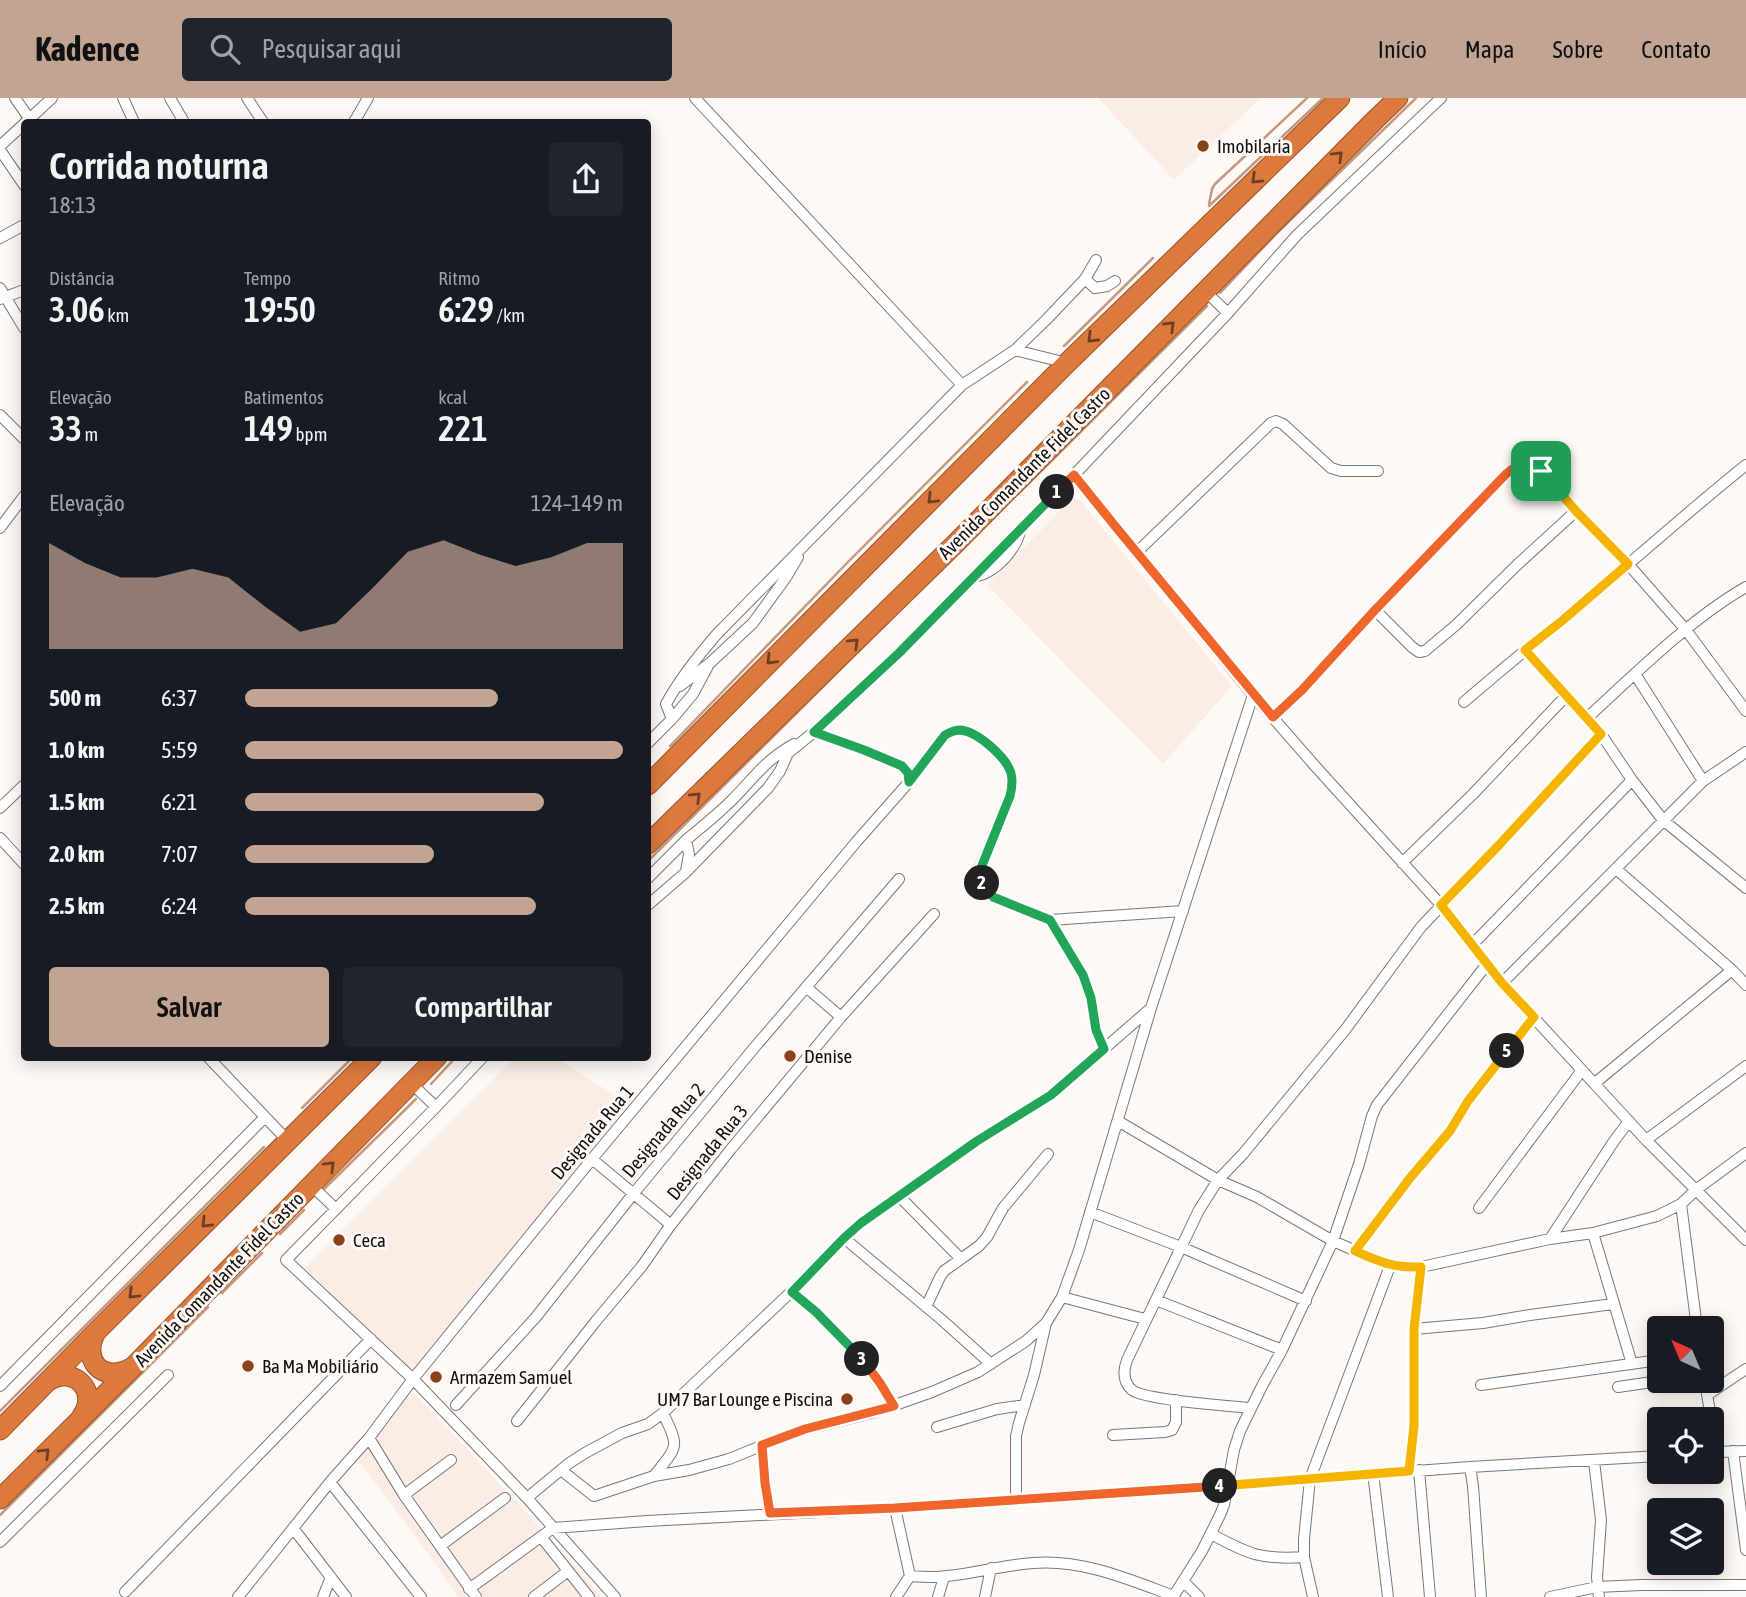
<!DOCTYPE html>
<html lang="pt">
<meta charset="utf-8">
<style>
body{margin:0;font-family:"Asap Condensed",sans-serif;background:#20242c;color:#f1f3f6;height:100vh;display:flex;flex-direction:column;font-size:26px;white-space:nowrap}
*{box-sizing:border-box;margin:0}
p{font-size:23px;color:#9ea1a6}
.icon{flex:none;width:38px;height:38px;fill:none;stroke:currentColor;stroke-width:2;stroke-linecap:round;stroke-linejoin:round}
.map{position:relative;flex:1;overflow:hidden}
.details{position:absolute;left:21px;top:21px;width:630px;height:942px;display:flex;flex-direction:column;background:#171b24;border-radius:7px;box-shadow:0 4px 18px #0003}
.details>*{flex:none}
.needle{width:46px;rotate:316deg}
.controls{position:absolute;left:1647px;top:1218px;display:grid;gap:14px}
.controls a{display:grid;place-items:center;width:77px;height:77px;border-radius:7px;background:#171b24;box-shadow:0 4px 18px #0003;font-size:35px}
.pin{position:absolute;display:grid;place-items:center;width:60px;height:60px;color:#fff;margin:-30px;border-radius:14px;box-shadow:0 4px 10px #0006}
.km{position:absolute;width:35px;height:35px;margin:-18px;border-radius:50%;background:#222;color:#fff;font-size:19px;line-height:35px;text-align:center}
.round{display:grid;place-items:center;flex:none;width:74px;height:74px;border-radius:7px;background:#20242c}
.headline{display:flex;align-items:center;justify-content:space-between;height:119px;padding:0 28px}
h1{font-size:38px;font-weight:600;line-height:52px}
.metrics{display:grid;grid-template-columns:repeat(3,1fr);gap:10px;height:119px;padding:7px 28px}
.metrics div{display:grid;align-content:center}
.metrics b{font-size:35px;font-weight:600}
.metrics small{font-size:19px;font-weight:400}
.metrics p{font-size:19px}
.chart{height:196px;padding:14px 28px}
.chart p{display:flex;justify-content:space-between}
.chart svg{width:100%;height:126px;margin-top:7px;fill:#c2a492;opacity:.7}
.action{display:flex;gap:14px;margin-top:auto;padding:14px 28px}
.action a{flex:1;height:80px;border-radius:7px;background:#c2a492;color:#111;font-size:28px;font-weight:600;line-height:80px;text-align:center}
.action a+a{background:#20242c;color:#f1f3f6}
ul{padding:0 28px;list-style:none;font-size:23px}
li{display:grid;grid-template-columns:112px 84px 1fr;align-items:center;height:52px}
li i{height:18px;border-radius:9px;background:#c2a492}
header{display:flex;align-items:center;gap:42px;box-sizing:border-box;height:98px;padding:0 35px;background:#c2a492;color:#111}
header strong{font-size:33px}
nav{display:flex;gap:38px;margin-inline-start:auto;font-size:24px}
.search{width:490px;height:63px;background:#20242c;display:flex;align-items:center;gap:18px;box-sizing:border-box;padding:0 24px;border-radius:7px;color:#9ea1a6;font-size:26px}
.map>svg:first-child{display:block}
</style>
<header>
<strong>Kadence</strong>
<div class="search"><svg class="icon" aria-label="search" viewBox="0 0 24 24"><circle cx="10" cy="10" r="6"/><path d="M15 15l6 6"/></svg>Pesquisar aqui</div>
<nav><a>Início</a><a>Mapa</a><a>Sobre</a><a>Contato</a></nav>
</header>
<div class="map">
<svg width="1746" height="1499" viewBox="0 0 1746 1499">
<rect width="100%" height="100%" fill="#fff9f6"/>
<path fill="#fbede6" d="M 1098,0 L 1261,0 L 1174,82 Z
M 1072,400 L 1080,402 L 1232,588 L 1163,666 L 987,487 Z
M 516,959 L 555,959 L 630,1007 L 412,1274 L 305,1170 Z
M 411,1292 L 519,1406 L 602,1499 L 458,1499 L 421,1446 L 356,1360 Z"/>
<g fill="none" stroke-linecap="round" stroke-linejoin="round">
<path stroke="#c49881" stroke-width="2.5" d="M 1209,106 L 1212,91 L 1215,86 L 1307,0
M 1209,108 L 1323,0
M 1220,195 L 1277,135 L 1416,0
M 1064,248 L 1153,160
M 1018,396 L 1207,208
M 670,648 L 847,465 L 1027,284
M 648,763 L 889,523
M 431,986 L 456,959
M 302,1010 L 353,959
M 323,1092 L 416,1001
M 280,1136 L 304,1112
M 222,1195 L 262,1155
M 0,1313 L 264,1049
M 0,1417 L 208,1209"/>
<defs>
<path id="minor" d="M 15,0 L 31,23
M 123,0 L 134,24
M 170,0 L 184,24
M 247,0 L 263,24
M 695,0 L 962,287
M 354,24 L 368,0
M 0,48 L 52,0
M 0,52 L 24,87
M 0,140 L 24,127
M 1085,181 L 1095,190 L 1107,188 L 1115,183
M 0,190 L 24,230
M 1205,193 L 1228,215
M 0,201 L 24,192
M 1015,252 L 1067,265
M 0,317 L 24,341
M 1074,377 L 1253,597 L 1315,668 L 1441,807 L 1502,885 L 1646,1042 L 1746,1142
M 0,430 L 24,398
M 1136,455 L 1271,325 L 1276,323 L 1283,326 L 1331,370 L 1341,373 L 1378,373
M 974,479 C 996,475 1017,451 1021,430
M 1375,512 L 1412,549 L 1419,554 L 1425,553 L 1456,527 L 1517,467 L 1576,413
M 1525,552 L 1601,636 L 1632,682 L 1663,722 L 1746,790
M 1635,576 L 1703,683
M 680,588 L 710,565 L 753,525 L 787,478 L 798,459
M 1464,604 C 1508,566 1554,529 1599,491 C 1648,450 1696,407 1746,367
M 1273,619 L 1302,591 L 1375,512 L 1506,376 L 1514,369 L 1528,366 L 1541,373 L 1549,380 L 1576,413 L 1628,466 L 1686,532 L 1746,613
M 1587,620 C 1635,576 1690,521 1746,489
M 672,621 L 666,606 C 680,580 698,558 717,536 L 962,287 L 1015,252 L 1046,222 L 1085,181 L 1096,162
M 811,636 L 814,634 L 864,652 L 902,668 L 908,675 L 909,684
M 648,645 L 672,621 L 693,596 L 707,570
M 0,710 L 24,687
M 0,740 L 24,766
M 1402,765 L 1473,696 L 1566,598
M 1616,771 L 1732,872 L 1746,887
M 686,773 L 689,756 L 686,742 C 702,729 718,716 732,702 C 755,679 764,663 794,646
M 648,780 L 686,742
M 648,807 L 685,775 L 768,690 L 780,673 L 788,655 L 814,634 L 899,555 L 986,465 L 1074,377 L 1228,215 L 1297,137 L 1441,0
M 1050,822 L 1183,813
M 1472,847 L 1632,682
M 1502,885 L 1703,683 L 1746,654
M 806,889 L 841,919
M 208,959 L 288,1043
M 483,959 L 436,1009 L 286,1162 L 413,1281 L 527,1400 L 615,1499
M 411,985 L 436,1009
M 1595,985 L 1732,872
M 1118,1023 L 1218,1082 L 1257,1099 L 1333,1143 L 1390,1168 L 1421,1169
M 1646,1042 L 1746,968
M 592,1061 L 671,1127
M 311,1087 L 336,1111
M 899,1098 L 961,1161
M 1681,1106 L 1697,1230
M 1479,1110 L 1582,972
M 1090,1114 L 1181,1149 L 1306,1203
M 1593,1135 L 1632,1266
M 844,1140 L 942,1222 L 991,1266
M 1550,1141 L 1614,1043 L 1629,1023
M 1355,1153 L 1410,1080 L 1450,1033 L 1468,1003 L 1534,919
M 792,1193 C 831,1228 867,1263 894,1308
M 1062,1199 L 1145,1221
M 1156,1202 L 1282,1252
M 926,1209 L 940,1179 L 944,1173 L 979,1148 L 987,1139 L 1003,1110 L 1048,1056
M 1414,1231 L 1483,1225 L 1530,1217 L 1613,1206
M 1705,1283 L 1711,1321
M 1481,1287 L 1659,1262
M 0,1288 L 265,1019
M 1618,1289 L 1659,1283
M 1707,1297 L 1746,1271
M 456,1307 L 536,1219 L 634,1095 L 754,950 L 899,781
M 1251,1310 C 1231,1308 1144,1302 1132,1292 C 1123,1284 1123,1273 1127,1262 L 1199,1112 L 1218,1082 L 1243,1056 L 1345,932 L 1421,829 L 1499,747 L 1601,636
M 517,1323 L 596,1223 L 642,1168 L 670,1128 L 731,1051 L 841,919 L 934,816
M 1712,1324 L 1716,1354
M 937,1329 L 997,1311 L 1025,1307
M 1113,1337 L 1165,1334 L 1172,1332 L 1176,1324 L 1176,1302
M 369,1340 L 404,1397 L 476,1499
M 762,1347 L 765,1385 L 770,1415
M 1733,1353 L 1746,1452
M 1712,1354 L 1746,1353
M 1594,1363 L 1601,1422 L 1597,1479 L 1599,1499
M 1470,1369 L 1473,1388 L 1481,1499
M 561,1372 L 594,1398 L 654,1378 L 689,1372 L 729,1361 L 796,1334 L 872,1315 L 932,1294 L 978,1274 L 1026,1243 L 1046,1225 L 1062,1199 L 1079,1152 L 1151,910 L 1253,597
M 1419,1372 L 1430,1499
M 1409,1373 L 1414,1328 L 1414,1231 L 1421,1169 L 1550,1141 L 1593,1135 L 1657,1118 L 1681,1106 L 1697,1091 L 1746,1055
M 1373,1375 L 1388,1499
M 654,1378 C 678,1347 680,1351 663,1315
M 330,1384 L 421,1499
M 404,1397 L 451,1362
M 527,1400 L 568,1366 L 585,1355 L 622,1335 L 648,1326 L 663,1315 L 792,1193 L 844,1140 L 861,1125 L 977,1043 L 1051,997 L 1151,910
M 1016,1401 L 1016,1338 L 1019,1325 L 1034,1277 L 1046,1225
M 895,1410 L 910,1478
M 293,1430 L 346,1499
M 1211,1436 C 1249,1456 1260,1462 1304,1459
M 542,1440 L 589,1499
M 0,1444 L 168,1277
M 440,1448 L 505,1400
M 1184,1484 L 1199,1499
M 469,1491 L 553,1430 L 647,1423 L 895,1410 L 1093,1397 L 1470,1369 L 1659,1358
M 125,1494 L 371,1241
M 238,1499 L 330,1384 L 369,1340 L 413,1281 L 592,1061 L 857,743 L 909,684 L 945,637 C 950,634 955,632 961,632 C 978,633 1006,659 1011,675 C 1013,683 1012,689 1010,697 L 980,770 L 979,777 L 982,786 L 994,799 L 1050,822 L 1083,877 L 1091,900 L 1096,932 L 1104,951
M 323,1499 L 331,1479
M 534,1499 L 568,1473
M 896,1499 L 910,1478 C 922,1479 935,1480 947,1478 C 976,1475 1004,1467 1033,1465 C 1082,1461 1128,1481 1174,1498
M 938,1499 L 944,1479
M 985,1499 L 991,1470
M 1173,1499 L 1202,1453 L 1220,1417 L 1224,1407 L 1234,1352 L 1240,1333 L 1262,1288 L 1282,1252 L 1333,1143 L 1359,1066 L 1372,1018 L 1377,1007 L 1487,866
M 1313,1499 L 1304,1459 L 1304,1441 L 1310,1381 L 1390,1168
M 1550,1499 L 1597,1489 L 1641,1487 L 1746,1487"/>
<path id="motorway" d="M 648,687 L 1067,265 L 1340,0
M 648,746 L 955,446 L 1376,21 L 1398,0
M 96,1234 C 81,1261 101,1286 131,1270
M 47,1284 C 72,1266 100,1292 82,1318
M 0,1332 L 97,1233 L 372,959
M 0,1401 L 133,1269 L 437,959"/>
</defs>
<use href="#minor" stroke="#7c7774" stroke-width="12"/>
<use href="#motorway" stroke="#95542d" stroke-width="21"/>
<use href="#minor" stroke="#fff" stroke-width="10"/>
<use href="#motorway" stroke="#dc793d" stroke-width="19"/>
</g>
<defs><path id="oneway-chevron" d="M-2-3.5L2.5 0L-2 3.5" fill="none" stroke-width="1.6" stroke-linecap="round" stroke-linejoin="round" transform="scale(1.75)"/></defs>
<g stroke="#6d3f24">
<use href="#oneway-chevron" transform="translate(1338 58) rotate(-45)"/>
<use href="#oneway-chevron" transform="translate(1256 81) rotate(136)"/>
<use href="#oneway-chevron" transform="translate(1170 228) rotate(-45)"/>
<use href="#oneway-chevron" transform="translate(1092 240) rotate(135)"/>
<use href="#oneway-chevron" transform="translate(932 401) rotate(135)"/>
<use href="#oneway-chevron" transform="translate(854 545) rotate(-44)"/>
<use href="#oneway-chevron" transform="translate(771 562) rotate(134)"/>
<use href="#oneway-chevron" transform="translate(696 699) rotate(-44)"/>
<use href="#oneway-chevron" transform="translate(330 1068) rotate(-45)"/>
<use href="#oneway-chevron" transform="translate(206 1125) rotate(135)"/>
<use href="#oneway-chevron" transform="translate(133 1196) rotate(135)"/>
<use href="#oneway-chevron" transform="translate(45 1355) rotate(-45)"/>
</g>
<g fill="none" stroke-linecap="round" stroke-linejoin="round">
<defs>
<path id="split-1" d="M 1057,394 L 1074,377 L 1115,428 L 1273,619 L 1302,592 L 1375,512 L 1506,376 C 1519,364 1526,364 1541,373"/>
<path id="split-2" d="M 982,785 L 979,777 L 981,770 L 1010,698 C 1012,690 1013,683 1011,675 C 1006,659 978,634 961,632 C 955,632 950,634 945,637 L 909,684 L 908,675 L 902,668 L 864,652 L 814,634 L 899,555 L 1057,394"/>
<path id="split-3" d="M 862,1261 L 816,1214 L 792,1194 L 844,1140 L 861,1125 L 977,1043 L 1051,997 L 1104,951 L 1096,932 L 1091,900 L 1083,877 L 1050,822 L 993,799 L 982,785"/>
<path id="split-4" d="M 862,1261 L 880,1285 L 894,1308 L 805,1331 L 762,1347 L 765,1385 L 770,1415 L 895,1410 L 1220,1388"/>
<path id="split-5" d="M 1220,1388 L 1409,1373 L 1414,1328 L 1414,1231 L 1421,1169 C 1393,1170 1380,1164 1355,1153 L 1410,1080 L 1450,1033 L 1468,1003 L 1507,953"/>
<path id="split-6" d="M 1507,953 L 1534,919 L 1502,885 L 1441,807 L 1499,747 L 1601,636 L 1525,552 L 1563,522 L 1628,466 L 1576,413 L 1541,373"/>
</defs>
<use href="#split-1" stroke="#fff" stroke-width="14"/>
<use href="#split-2" stroke="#fff" stroke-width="14"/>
<use href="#split-3" stroke="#fff" stroke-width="14"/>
<use href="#split-4" stroke="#fff" stroke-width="14"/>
<use href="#split-5" stroke="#fff" stroke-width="14"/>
<use href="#split-6" stroke="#fff" stroke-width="14"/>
<use href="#split-1" stroke="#f0652b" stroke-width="9"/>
<use href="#split-2" stroke="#22a559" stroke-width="9"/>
<use href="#split-3" stroke="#22a559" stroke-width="9"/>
<use href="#split-4" stroke="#f0652b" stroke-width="9"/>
<use href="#split-5" stroke="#f5b400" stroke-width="9"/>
<use href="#split-6" stroke="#f5b400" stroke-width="9"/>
</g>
<g fill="#884418" stroke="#fff9f6" stroke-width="2.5">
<circle cx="1203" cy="48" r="7"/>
<circle cx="790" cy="958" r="7"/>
<circle cx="339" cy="1142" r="7"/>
<circle cx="248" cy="1268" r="7"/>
<circle cx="436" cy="1279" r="7"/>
<circle cx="847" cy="1301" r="7"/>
</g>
<g text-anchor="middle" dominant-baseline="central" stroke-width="6" stroke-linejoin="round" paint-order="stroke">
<g font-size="19" fill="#12100f" stroke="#fff9f6" text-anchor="start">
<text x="1217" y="48">Imobilaria</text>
<text x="804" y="958">Denise</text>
<text x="353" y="1142">Ceca</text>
<text x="262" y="1268">Ba Ma Mobiliário</text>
<text x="450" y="1279">Armazem Samuel</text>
<text x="833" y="1301" text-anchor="end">UM7 Bar Lounge e Piscina</text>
</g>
<g font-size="19" fill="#12100f" stroke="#fff9f6">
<text transform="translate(1024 375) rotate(-45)">Avenida Comandante Fidel Castro</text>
<text transform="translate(663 1032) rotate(-50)">Designada Rua 2</text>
<text transform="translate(592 1034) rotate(-50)">Designada Rua 1</text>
<text transform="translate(707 1054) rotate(-51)">Designada Rua 3</text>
<text transform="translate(219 1181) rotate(-46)">Avenida Comandante Fidel Castro</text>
</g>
</g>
</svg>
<div class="controls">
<a><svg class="needle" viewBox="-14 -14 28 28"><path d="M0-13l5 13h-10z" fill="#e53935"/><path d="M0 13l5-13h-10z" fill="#9ea1a6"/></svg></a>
<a><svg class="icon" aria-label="locate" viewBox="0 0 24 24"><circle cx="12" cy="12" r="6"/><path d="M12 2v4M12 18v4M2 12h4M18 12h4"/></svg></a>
<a><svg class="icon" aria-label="layers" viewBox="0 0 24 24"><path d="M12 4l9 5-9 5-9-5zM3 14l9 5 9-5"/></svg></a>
</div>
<div class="pin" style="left:1541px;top:373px;background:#1e9e55"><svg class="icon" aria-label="arrive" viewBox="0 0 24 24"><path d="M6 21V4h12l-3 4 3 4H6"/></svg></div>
<b class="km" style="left:1057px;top:394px">1</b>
<b class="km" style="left:982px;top:785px">2</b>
<b class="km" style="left:862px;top:1261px">3</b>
<b class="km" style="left:1220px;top:1388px">4</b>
<b class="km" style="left:1507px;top:953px">5</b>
<section class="details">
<div class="headline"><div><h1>Corrida noturna</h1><p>18:13</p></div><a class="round"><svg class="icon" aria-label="share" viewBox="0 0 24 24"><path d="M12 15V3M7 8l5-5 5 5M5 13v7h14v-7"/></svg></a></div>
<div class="metrics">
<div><p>Distância</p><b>3.06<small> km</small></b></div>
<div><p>Tempo</p><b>19:50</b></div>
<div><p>Ritmo</p><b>6:29<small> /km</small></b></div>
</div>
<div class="metrics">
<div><p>Elevação</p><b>33<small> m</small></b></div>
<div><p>Batimentos</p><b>149<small> bpm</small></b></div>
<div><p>kcal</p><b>221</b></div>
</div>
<div class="chart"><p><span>Elevação</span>124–149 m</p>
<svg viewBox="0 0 160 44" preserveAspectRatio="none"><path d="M0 44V7L10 14L20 19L30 19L40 16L50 19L60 29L70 38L80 35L90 23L100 10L110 6L120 11L130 15L140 12L150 7L160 7V44z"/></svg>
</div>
<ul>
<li><b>500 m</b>6:37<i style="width:67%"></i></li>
<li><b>1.0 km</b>5:59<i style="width:100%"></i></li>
<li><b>1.5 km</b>6:21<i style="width:79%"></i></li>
<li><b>2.0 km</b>7:07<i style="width:50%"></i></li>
<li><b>2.5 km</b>6:24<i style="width:77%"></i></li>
</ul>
<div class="action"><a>Salvar</a><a>Compartilhar</a></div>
</section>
</div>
